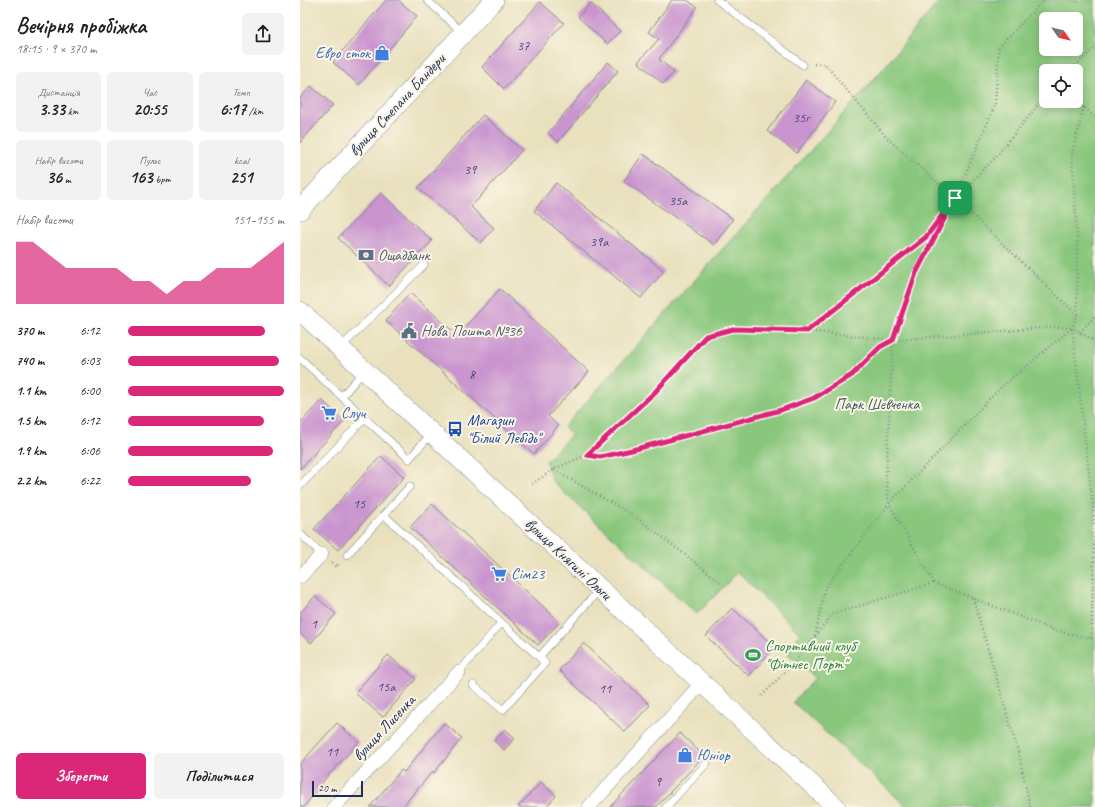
<!DOCTYPE html>
<html lang="uk">
<meta charset="utf-8">
<style>
body{margin:0;font-family:Caveat,sans-serif;background:#f2f2f2;color:#202124;height:100vh;display:flex;flex-direction:column;font-size:15px;white-space:nowrap}
*{box-sizing:border-box;margin:0}
p{font-size:13px;color:#757577}
.icon{flex:none;width:22px;height:22px;fill:none;stroke:currentColor;stroke-width:2;stroke-linecap:round;stroke-linejoin:round}
.map{position:relative;flex:1;overflow:hidden}
.drawer{display:flex;flex-direction:column;background:#fff;width:300px}
.drawer>*{flex:none}
.needle{width:26px;rotate:124deg}
.tools{position:absolute;left:739px;top:12px;display:grid;gap:8px}
.tools a{display:grid;place-items:center;width:44px;height:44px;border-radius:6px;background:#fff;box-shadow:0 2px 10px #0003;font-size:20px}
.scale{position:absolute;left:12px;bottom:10px;width:51px;box-sizing:border-box;padding-left:4px;border:2px solid #1b2f5e;border-top:0;font-size:11px;line-height:14px;white-space:nowrap;color:#1b2f5e;-webkit-text-stroke:3px #fcf5e5;paint-order:stroke}
.pin{position:absolute;display:grid;place-items:center;width:34px;height:34px;color:#fff;margin:-17px;border-radius:8px;box-shadow:0 2px 6px #0006}
.round{display:grid;place-items:center;flex:none;width:42px;height:42px;border-radius:6px;background:#f2f2f2}
.headline{display:flex;align-items:center;justify-content:space-between;height:68px;padding:0 16px}
h1{font-size:22px;font-weight:700;line-height:30px}
.figures{display:grid;grid-template-columns:repeat(3,1fr);gap:6px;height:68px;padding:4px 16px}
.figures div{display:grid;align-content:center;border-radius:6px;background:#f2f2f2;text-align:center}
.figures b{font-size:17px;font-weight:700}
.figures small{font-size:11px;font-weight:400}
.figures p{font-size:11px}
.chart{height:112px;padding:8px 16px}
.chart p{display:flex;justify-content:space-between}
.chart svg{width:100%;height:72px;margin-top:4px;fill:#db2777;opacity:.7}
.action{display:flex;gap:8px;margin-top:auto;padding:8px 16px}
.action a{flex:1;height:46px;border-radius:6px;background:#db2777;color:#fff;font-size:16px;font-weight:700;line-height:46px;text-align:center}
.action a+a{background:#f2f2f2;color:#202124}
ul{padding:0 16px;list-style:none;font-size:13px}
li{display:grid;grid-template-columns:64px 48px 1fr;align-items:center;height:30px}
li i{height:10px;border-radius:5px;background:#db2777}
main{display:flex;flex:1;min-height:0}
.map>svg:first-child{display:block}
</style>
<main>
<section class="drawer">
<div class="headline"><div><h1>Вечірня пробіжка</h1><p>18:15 · 9 × 370 m</p></div><a class="round"><svg class="icon" aria-label="share" viewBox="0 0 24 24"><path d="M12 15V3M7 8l5-5 5 5M5 13v7h14v-7"/></svg></a></div>
<div class="figures">
<div><p>Дистанція</p><b>3.33<small> km</small></b></div>
<div><p>Час</p><b>20:55</b></div>
<div><p>Темп</p><b>6:17<small> /km</small></b></div>
</div>
<div class="figures">
<div><p>Набір висоти</p><b>36<small> m</small></b></div>
<div><p>Пульс</p><b>163<small> bpm</small></b></div>
<div><p>kcal</p><b>251</b></div>
</div>
<div class="chart"><p><span>Набір висоти</span>151–155 m</p>
<svg viewBox="0 0 160 44" preserveAspectRatio="none"><path d="M0 44V6L10 6L20 14L30 22L40 22L50 22L60 22L70 30L80 30L90 38L100 30L110 30L120 22L130 22L140 22L150 14L160 6V44z"/></svg>
</div>
<ul>
<li><b>370 m</b>6:12<i style="width:88%"></i></li>
<li><b>740 m</b>6:03<i style="width:97%"></i></li>
<li><b>1.1 km</b>6:00<i style="width:100%"></i></li>
<li><b>1.5 km</b>6:12<i style="width:87%"></i></li>
<li><b>1.9 km</b>6:06<i style="width:93%"></i></li>
<li><b>2.2 km</b>6:22<i style="width:79%"></i></li>
</ul>
<div class="action"><a>Зберегти</a><a>Поділитися</a></div>
</section>
<div class="map">
<svg width="795" height="807" viewBox="0 0 795 807">
<rect width="100%" height="100%" fill="#fcf5e5"/>
<filter id="ink" filterUnits="userSpaceOnUse"><feTurbulence type="fractalNoise" baseFrequency=".025" numOctaves="2"/><feDisplacementMap in="SourceGraphic" scale="8" xChannelSelector="R" yChannelSelector="G"/><feConvolveMatrix kernelMatrix="1 2 1 2 8 2 1 2 1" color-interpolation-filters="sRGB"/></filter>
<filter id="wash" filterUnits="userSpaceOnUse"><feTurbulence type="fractalNoise" baseFrequency=".012" numOctaves="4" result="noise"/><feDisplacementMap in="SourceGraphic" scale="16" xChannelSelector="R" yChannelSelector="G"/><feGaussianBlur stdDeviation="0.9" result="paint"/><feColorMatrix in="noise" values="0 0 0 0 0 0 0 0 0 0 0 0 0 0 0 0 0 1.4 0 .05"/><feComposite in="paint" operator="in"/></filter>
<g filter="url(#wash)">
<rect width="100%" height="100%" fill="#e9e1be"/>
<path fill="#89c77d" stroke="#527b6e" fill-rule="evenodd" d="M 640,0 L 795,0 L 795,807 L 607,807 L 493,702 L 515,678 L 485,651 L 500,634 L 438,572 L 397,614 L 260,489 L 251,479 L 246,461 L 272,434 L 264,427 L 577,76 ZM 746,19 L 776,19 L 776,49 L 746,49 ZM 746,71 L 776,71 L 776,101 L 746,101 Z"/>
<g id="blocks">
<path fill="#c994cf" d="M 86,0 L 98,0 L 117,16 L 59,85 L 33,62 Z
M 372,0 L 387,0 L 397,7 L 359,59 L 374,72 L 363,84 L 338,62 L 359,39 L 349,32 Z
M 240,2 L 264,23 L 204,89 L 182,67 Z
M 291,3 L 320,31 L 307,44 L 278,17 Z
M 308,62 L 318,71 L 258,142 L 248,133 Z
M 506,80 L 535,102 L 497,153 L 467,131 Z
M 11,86 L 33,105 L 0,143 L 0,98 Z
M 183,115 L 222,150 L 171,207 L 194,228 L 181,243 L 118,188 Z
M 343,154 L 433,219 L 414,245 L 324,181 Z
M 256,183 L 364,271 L 341,298 L 234,211 Z
M 81,193 L 132,241 L 89,286 L 38,238 Z
M 200,289 L 289,372 L 248,416 L 258,426 L 234,454 L 86,321 L 110,293 L 157,335 Z
M 22,400 L 44,421 L 0,469 L 0,423 Z
M 81,456 L 104,477 L 38,550 L 14,529 Z
M 132,504 L 260,622 L 238,645 L 110,527 Z
M 15,596 L 36,614 L 11,643 L 0,633 L 0,613 Z
M 432,608 L 475,647 L 449,676 L 406,636 Z
M 284,643 L 350,705 L 325,732 L 259,670 Z
M 88,655 L 116,679 L 83,717 L 55,693 Z
M 37,723 L 59,742 L 25,779 L 4,807 L 0,807 L 0,764 Z
M 144,723 L 162,738 L 134,773 L 133,771 L 102,807 L 70,807 L 101,770 L 104,772 Z
M 205,729 L 215,738 L 204,750 L 194,741 Z
M 380,733 L 404,756 L 356,807 L 310,807 Z
M 241,782 L 256,796 L 246,807 L 218,807 Z"/>
</g>
</g>
<g filter="url(#ink)">
<use href="#blocks" fill-opacity="0" stroke="#82888e" stroke-width="1"/>
<g fill="none" stroke-linecap="round" stroke-linejoin="round">
<defs>
<path id="lane" d="M 127,0 L 163,33
M 417,0 L 503,65
M 40,348 L 124,265
M 0,358 L 109,459 L 131,434
M 42,396 L 64,371
M 0,486 L 65,418
M 84,515 L 239,657 L 300,589
M 0,534 L 22,554
M 47,555 L 110,486
M 159,672 L 201,623
M 173,685 L 203,710 L 245,663 L 239,657
M 366,807 L 407,763"/>
<path id="street" d="M 0,577 L 22,554
M 34,807 L 159,672
M 289,807 L 402,683"/>
<path id="secondary" d="M 0,210 L 194,0
M 0,311 L 536,807"/>
</defs>
<use href="#lane" stroke="#82888e" stroke-width="8"/>
<use href="#street" stroke="#82888e" stroke-width="14"/>
<use href="#secondary" stroke="#82888e" stroke-width="20"/>
<path stroke="#82888e" stroke-width="2.5" stroke-dasharray="1 3" stroke-linecap="butt" d="M 514,64 L 525,64 L 587,138 L 655,198 L 616,273 L 593,340 L 586,476 L 589,504 L 634,583 L 757,631 L 795,639
M 769,71 L 795,48
M 776,100 L 795,117
M 784,107 L 772,154 L 777,234 L 777,316 L 772,328 L 795,524
M 656,196 L 695,105 L 699,47 L 744,0
M 655,198 L 777,315
M 654,199 L 694,159 L 746,95
M 507,331 L 593,340 L 753,327 L 772,328
M 780,332 L 795,316
M 287,455 L 300,457 L 332,450 L 481,410 L 515,398 L 552,375 L 580,347 L 593,341
M 254,470 L 336,517 L 423,584
M 232,484 L 254,469 L 287,455 L 355,392 L 406,336 L 433,329 L 507,331 L 626,237 L 650,205
M 32,563 L 36,567 L 40,562
M 673,598 L 719,755 L 730,807
M 515,637 L 525,588 L 589,504 L 699,389 L 772,328 L 795,341
M 791,638 L 795,528
M 462,696 L 496,660 L 533,614 L 634,583"/>
<use href="#lane" stroke="#fff" stroke-width="7"/>
<use href="#street" stroke="#fff" stroke-width="13"/>
<use href="#secondary" stroke="#fff" stroke-width="19"/>
</g>
</g>
<g fill="none" stroke-linecap="round" stroke-linejoin="round" filter="url(#ink)">
<defs>
<path id="route" d="M 655,198 L 616,273 L 593,340 L 580,347 L 552,375 L 514,398 L 481,410 L 332,450 L 300,457 L 287,455 L 355,392 L 406,336 L 433,329 L 507,331 L 626,237 Z"/>
</defs>
<use href="#route" stroke="#fff" stroke-width="8"/>
<use href="#route" stroke="#db2777" stroke-width="5"/>
</g>
<defs>
<symbol id="shop-bare" viewBox="-9 -9 18 18"><path d="M-5-2.5h2.3a2.7 3.5 0 0 1 5.4 0H5L5.5 6h-11ZM-1.5-2.5h3a1.5 2.3 0 0 0-3 0Z" fill="#3f7fe0" stroke="#fcf5e5" stroke-width="2.5" paint-order="stroke"/></symbol>
<symbol id="bank-bare" viewBox="-9 -9 18 18"><path d="M-6-4H6V4H-6ZM0-2.3a2.3 2.3 0 1 0 0 4.6a2.3 2.3 0 1 0 0-4.6Z" fill="#5c6f8a" stroke="#fcf5e5" stroke-width="2.5" paint-order="stroke"/></symbol>
<symbol id="civic-bare" viewBox="-9 -9 18 18"><path d="M-.6-6.5H3V-4.5H.6V-3L4-1V1h2V6H-6V1h2V-1L-.6-3ZM-1.2 2.5V6h2.4V2.5Z" fill="#5c6f8a" stroke="#fcf5e5" stroke-width="2.5" paint-order="stroke"/></symbol>
<symbol id="supermarket-bare" viewBox="-9 -9 18 18"><path d="M-6-5.5h2.5l.6 2H6L4.5 2H-2.5L-4.4-4H-6ZM-1.5 3.2a1.3 1.3 0 1 0 .1 0ZM3 3.2a1.3 1.3 0 1 0 .1 0Z" fill="#3f7fe0" stroke="#fcf5e5" stroke-width="2.5" paint-order="stroke"/></symbol>
<symbol id="bus-bare" viewBox="-9 -9 18 18"><path d="M-5-6H5V4H4V6H2V4H-2V6H-4V4H-5ZM-3.5-4V0h7V-4ZM-3.5 1.2v1.5H-2V1.2ZM2 1.2v1.5H3.5V1.2Z" fill="#1a4fb4" stroke="#fcf5e5" stroke-width="2.5" paint-order="stroke"/></symbol>
<symbol id="stadium-bare" viewBox="-9 -9 18 18"><path d="M0-5a6.5 5 0 1 0 0 10a6.5 5 0 1 0 0-10ZM-3.5-1.8h7v3.6h-7Z" fill="#2e9e5b" stroke="#fcf5e5" stroke-width="2.5" paint-order="stroke"/></symbol>
</defs>
<g fill-rule="evenodd">
<use href="#shop-bare" x="71" y="42" width="22" height="22"/>
<use href="#bank-bare" x="55" y="244" width="22" height="22"/>
<use href="#civic-bare" x="98" y="320" width="22" height="22"/>
<use href="#supermarket-bare" x="18" y="402" width="22" height="22"/>
<use href="#bus-bare" x="144" y="418" width="22" height="22"/>
<use href="#supermarket-bare" x="188" y="563" width="22" height="22"/>
<use href="#stadium-bare" x="442" y="644" width="22" height="22"/>
<use href="#shop-bare" x="374" y="744" width="22" height="22"/>
</g>
<g text-anchor="middle" dominant-baseline="central" stroke-width="4" stroke-linejoin="round" paint-order="stroke">
<g font-size="14" fill="#46487a">
<text x="223" y="45">37</text>
<text x="501" y="117">35г</text>
<text x="170" y="169">39</text>
<text x="378" y="200">35а</text>
<text x="299" y="241">39а</text>
<text x="172" y="374">8</text>
<text x="59" y="503">15</text>
<text x="14" y="623">1</text>
<text x="86" y="686">15а</text>
<text x="305" y="688">11</text>
<text x="32" y="751">11</text>
<text x="358" y="781">9</text>
</g>
<g font-size="16" fill="#366cbe" stroke="#fcf5e5" text-anchor="start">
<text x="70" y="53" text-anchor="end">Евро сток</text>
<text x="41" y="413">Случ</text>
<text x="211" y="574">Сім23</text>
<text x="397" y="755">Юніор</text>
</g>
<g font-size="16" fill="#1b2f5e" stroke="#fcf5e5">
<text transform="translate(97 105) rotate(-47)">вулиця Степана Бандери</text>
<text transform="translate(268 559) rotate(43)">вулиця Княгині Ольги</text>
<text transform="translate(84 728) rotate(-47)">вулиця Лисенка</text>
</g>
<g font-size="16" fill="#4e5e75" stroke="#fcf5e5" text-anchor="start">
<text x="78" y="255">Ощадбанк</text>
<text x="121" y="331">Нова Пошта №36</text>
</g>
<g font-size="16" fill="#3c5d67" stroke="#fcf5e5">
<text x="577" y="404">Парк Шевченка</text>
</g>
<g font-size="16" fill="#164399" stroke="#fcf5e5" text-anchor="start">
<text x="167" y="420">Магазин<tspan x="167" dy="18">"Білий Лебідь"</tspan></text>
</g>
<g font-size="16" fill="#27864d" stroke="#fcf5e5" text-anchor="start">
<text x="465" y="646">Спортивний клуб<tspan x="465" dy="18">"Фітнес Порт"</tspan></text>
</g>
</g>
</svg>
<div class="tools">
<a><svg class="needle" viewBox="-14 -14 28 28"><path d="M0-13l5 13h-10z" fill="#e53935"/><path d="M0 13l5-13h-10z" fill="#757577"/></svg></a>
<a><svg class="icon" aria-label="locate" viewBox="0 0 24 24"><circle cx="12" cy="12" r="6"/><path d="M12 2v4M12 18v4M2 12h4M18 12h4"/></svg></a>
</div>
<div class="scale">20 m</div>
<div class="pin" style="left:655px;top:198px;background:#1e9e55"><svg class="icon" aria-label="arrive" viewBox="0 0 24 24"><path d="M6 21V4h12l-3 4 3 4H6"/></svg></div>
</div>
</main>
